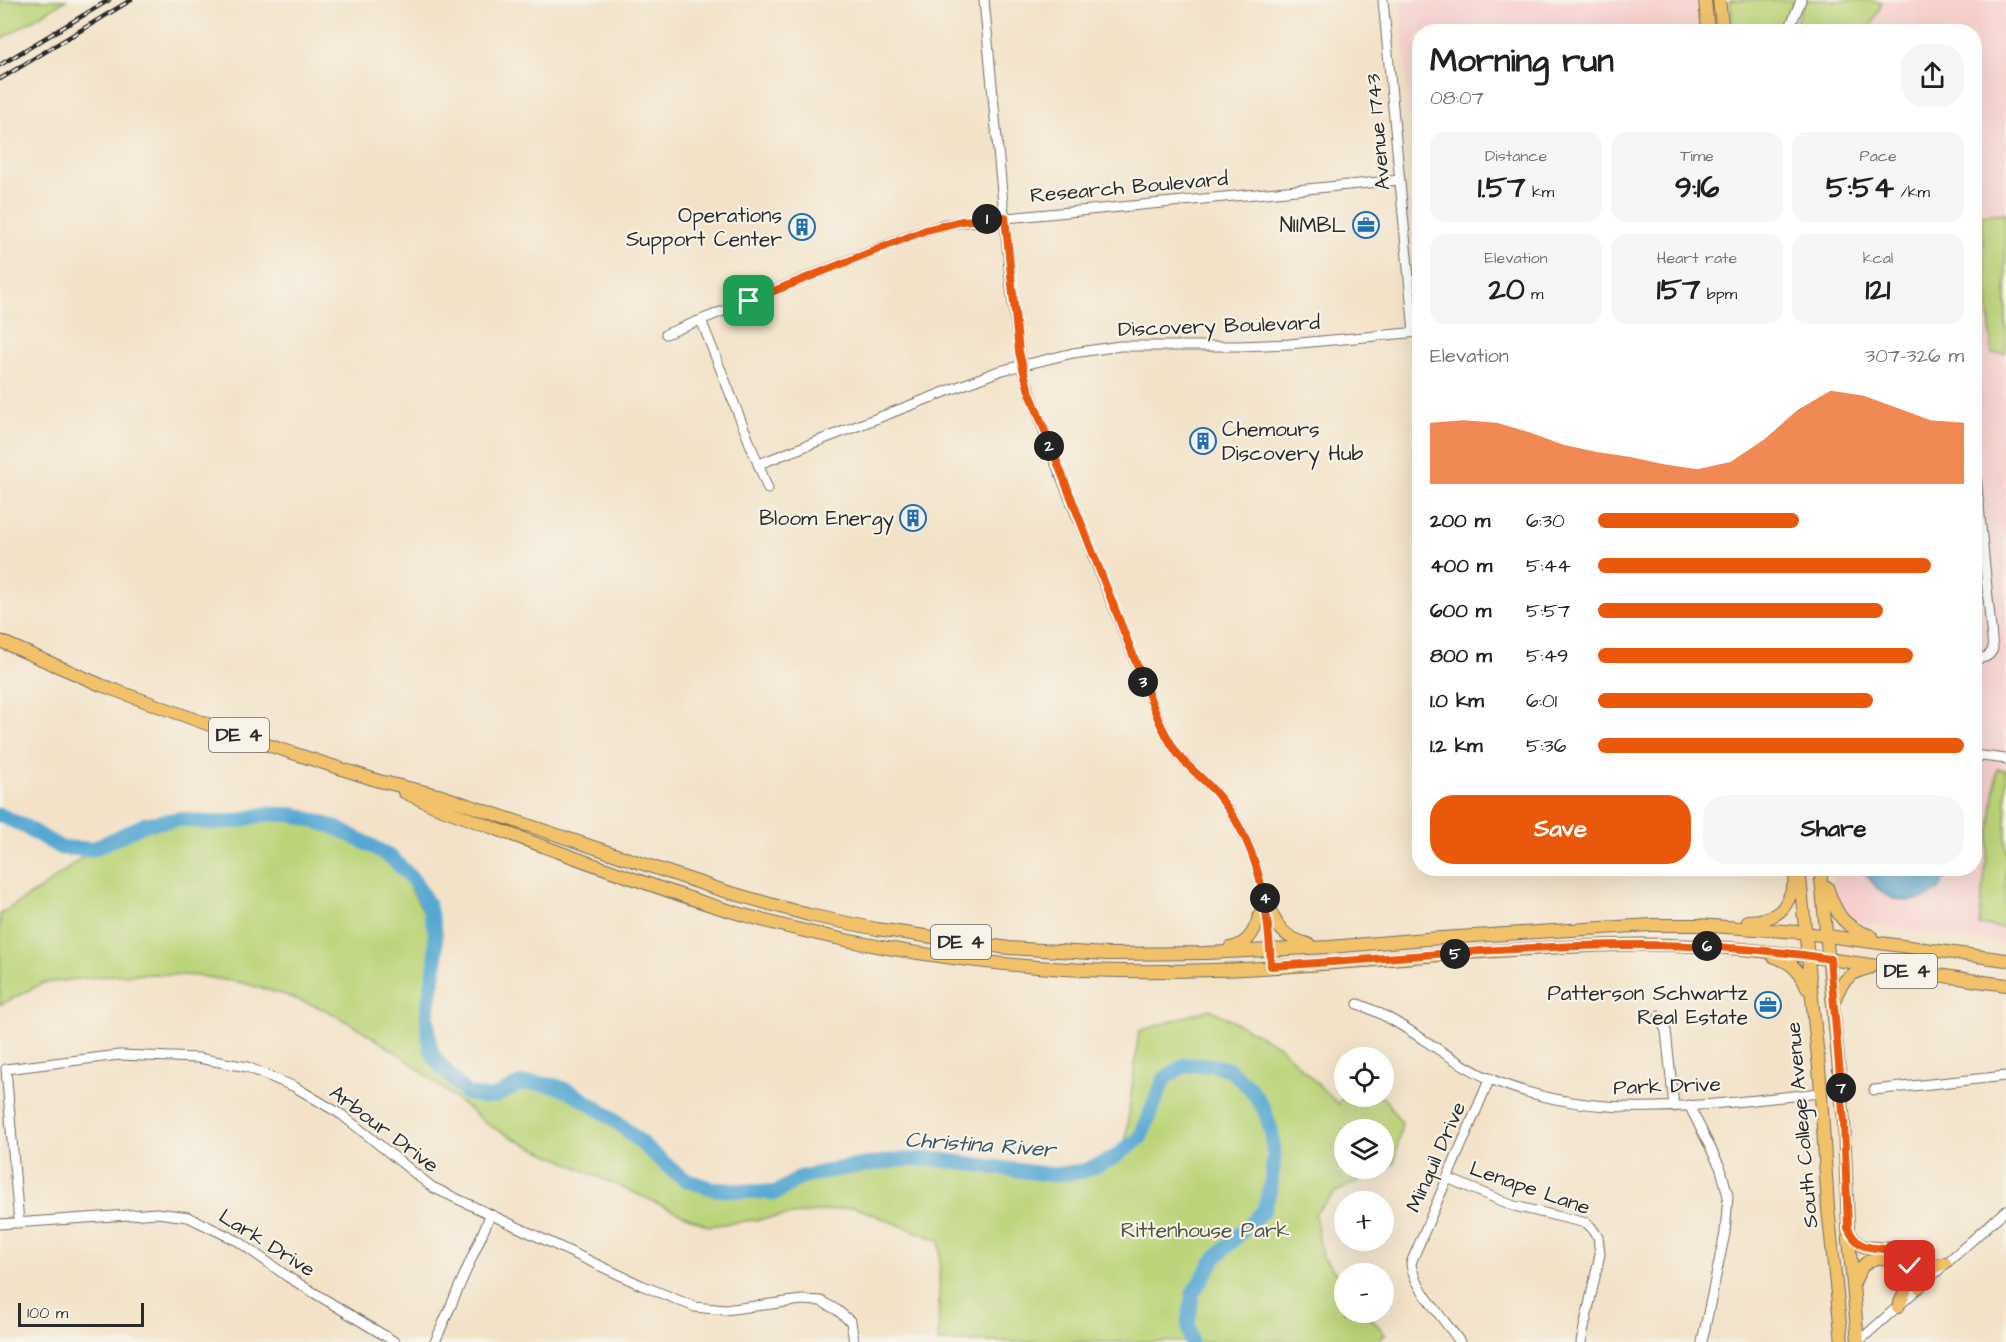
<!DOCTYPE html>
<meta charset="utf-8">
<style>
body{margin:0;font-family:"Architects Daughter",sans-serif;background:#f6f6f6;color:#202124;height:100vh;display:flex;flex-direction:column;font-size:22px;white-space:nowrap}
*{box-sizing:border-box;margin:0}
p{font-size:20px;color:#757577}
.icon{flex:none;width:33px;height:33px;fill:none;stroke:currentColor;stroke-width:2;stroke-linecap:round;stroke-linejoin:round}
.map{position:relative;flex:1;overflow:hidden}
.sheet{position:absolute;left:1412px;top:24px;width:570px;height:852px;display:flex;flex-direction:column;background:#fff;border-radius:24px;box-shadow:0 6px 24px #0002}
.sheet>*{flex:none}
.tools{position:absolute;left:1334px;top:1047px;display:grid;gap:12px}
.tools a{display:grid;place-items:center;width:60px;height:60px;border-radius:50%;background:#fff;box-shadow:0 6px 24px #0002;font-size:30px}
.scale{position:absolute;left:18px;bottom:15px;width:126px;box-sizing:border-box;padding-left:6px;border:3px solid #2b2b2b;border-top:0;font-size:16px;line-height:21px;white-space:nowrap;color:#2b2b2b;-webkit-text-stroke:4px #f7f3e8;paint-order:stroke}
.pin{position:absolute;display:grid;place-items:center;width:51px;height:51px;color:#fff;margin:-26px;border-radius:12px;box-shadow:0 3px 9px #0006}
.km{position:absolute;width:30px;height:30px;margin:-15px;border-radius:50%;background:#222;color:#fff;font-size:16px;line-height:30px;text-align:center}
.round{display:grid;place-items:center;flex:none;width:63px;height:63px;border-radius:24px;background:#f6f6f6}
.overview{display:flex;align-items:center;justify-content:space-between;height:102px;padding:0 18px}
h1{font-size:33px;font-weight:700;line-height:45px}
.figures{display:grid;grid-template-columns:repeat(3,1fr);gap:9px;height:102px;padding:6px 18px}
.figures div{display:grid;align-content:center;border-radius:15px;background:#f6f6f6;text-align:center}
.figures b{font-size:30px;font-weight:700}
.figures small{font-size:16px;font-weight:400}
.figures p{font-size:16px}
.chart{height:168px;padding:12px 18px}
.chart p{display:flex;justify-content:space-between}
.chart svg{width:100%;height:108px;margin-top:6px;fill:#ea580c;opacity:.7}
.button{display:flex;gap:12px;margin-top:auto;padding:12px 18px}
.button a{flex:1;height:69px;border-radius:24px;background:#ea580c;color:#fff;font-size:24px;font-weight:700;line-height:69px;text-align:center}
.button a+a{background:#f6f6f6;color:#202124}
ul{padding:0 18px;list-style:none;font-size:20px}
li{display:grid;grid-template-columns:96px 72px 1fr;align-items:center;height:45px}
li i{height:15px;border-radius:8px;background:#ea580c}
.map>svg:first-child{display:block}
</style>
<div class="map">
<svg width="2006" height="1342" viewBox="0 0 2006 1342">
<rect width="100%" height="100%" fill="#f7f3e8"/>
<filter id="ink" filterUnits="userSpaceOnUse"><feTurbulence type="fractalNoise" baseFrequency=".0167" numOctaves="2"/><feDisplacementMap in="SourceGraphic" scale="12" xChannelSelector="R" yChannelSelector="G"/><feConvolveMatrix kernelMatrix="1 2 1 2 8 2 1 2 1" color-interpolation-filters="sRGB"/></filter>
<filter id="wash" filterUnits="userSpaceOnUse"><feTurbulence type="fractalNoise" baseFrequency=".008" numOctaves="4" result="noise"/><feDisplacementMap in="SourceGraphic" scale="24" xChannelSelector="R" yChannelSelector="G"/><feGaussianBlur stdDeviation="1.35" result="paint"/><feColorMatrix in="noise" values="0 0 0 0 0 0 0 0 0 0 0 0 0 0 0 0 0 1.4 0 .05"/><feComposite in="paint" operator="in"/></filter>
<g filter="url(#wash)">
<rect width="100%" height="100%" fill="#f3e2c8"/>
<path fill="#f7d0ce" d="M 1401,0 L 1696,0 L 1699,31 L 1419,32 L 1419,246 Z
M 1729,0 L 2006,0 L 2006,944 L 1861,923 L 1847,915 L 1838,903 L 1835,894 L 1832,869 L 1974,868 L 1974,32 L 1732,31 Z"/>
<path fill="#bbd478" stroke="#738052" stroke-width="1.5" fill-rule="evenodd" d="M 0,0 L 66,0 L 0,40 Z
M 1730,0 L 1798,0 L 1787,22 L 1780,32 L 1733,31 Z
M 1805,0 L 1866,0 L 1882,3 L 1872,24 L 1865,29 L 1866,31 L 1792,32 Z
M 2006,213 L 2006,353 L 1992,354 L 1981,215 Z
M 1997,769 L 2006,770 L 2006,928 L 1979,925 Z
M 295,815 L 393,859 L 435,931 L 436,961 L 427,1015 L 430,1048 L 436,1060 L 466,1093 L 490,1098 L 496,1096 L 519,1084 L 534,1083 L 556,1086 L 573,1093 L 615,1120 L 673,1171 L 686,1180 L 725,1190 L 776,1193 L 801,1177 L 838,1169 L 899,1160 L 933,1159 L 1022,1172 L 1053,1175 L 1067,1174 L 1098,1166 L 1124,1152 L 1139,1031 L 1210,1009 L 1278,1045 L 1338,1104 L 1344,1096 L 1383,1097 L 1402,1123 L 1394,1164 L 1336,1192 L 1315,1213 L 1322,1256 L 1344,1283 L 1344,1312 L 1367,1313 L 1385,1334 L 1377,1342 L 938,1342 L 940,1241 L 854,1207 L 708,1226 L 521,1142 L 490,1126 L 402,1056 L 360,1029 L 326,1010 L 285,995 L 243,983 L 200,976 L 156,974 L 114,975 L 43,983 L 0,1005 L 0,914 L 45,886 L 93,849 L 146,824 L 180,819 L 212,823 ZM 1344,1130 L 1383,1130 L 1383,1168 L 1344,1168 Z"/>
<path fill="#57a8d2" stroke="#416a7e" stroke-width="1.5" d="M 1862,869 L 1944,869 C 1944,875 1944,882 1941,887 C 1930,902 1903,904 1888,896 C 1877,891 1869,878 1862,869 Z"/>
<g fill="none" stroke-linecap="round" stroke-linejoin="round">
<path stroke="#57a8d2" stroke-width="15" d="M 0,815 L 24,826 L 61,848 L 93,849 L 146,824 L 180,819 L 212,823 L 238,821 L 265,814 L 295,815 L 334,827 L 372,846 L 393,859 L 414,881 L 428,904 L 435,931 L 436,961 L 427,1015 L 430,1048 L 436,1060 L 457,1084 L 466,1093 L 483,1097 L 496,1096 L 519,1084 L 534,1083 L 556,1086 L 573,1093 L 615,1120 L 673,1171 L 686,1180 L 713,1189 L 776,1193 L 801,1177 L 838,1169 L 899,1160 L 933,1159 L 1053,1175 L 1084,1171 L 1112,1159 L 1140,1138 L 1164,1079 L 1185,1065 L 1210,1065 L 1229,1069 L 1250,1088 L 1264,1109 L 1271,1130 L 1274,1156 L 1271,1185 L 1264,1210 L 1215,1258 L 1193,1293 L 1188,1322 L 1191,1342"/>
</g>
</g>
<g filter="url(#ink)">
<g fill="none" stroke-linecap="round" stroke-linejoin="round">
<defs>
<path id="minor" d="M 984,0 L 1011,289 L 1021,365 L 1050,449 L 1159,721 C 1165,733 1171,746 1180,757 C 1191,770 1205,780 1216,793 C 1259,843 1268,903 1271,966
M 1383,0 L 1414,332
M 1788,32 L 1801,0
M 701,320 L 768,489
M 666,334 L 912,235 L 945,224 L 1400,180
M 1974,455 L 1993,649 C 1989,658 1983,658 1974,659
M 759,464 L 999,371 L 1073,353 L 1120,346 L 1239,346 L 1289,344 L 1419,332
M 1974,755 L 2006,759
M 1358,1004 C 1405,1021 1442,1057 1488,1078 C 1596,1125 1708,1104 1821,1093
M 1659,1015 L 1666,1031 L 1674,1106
M 1874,1090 L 2006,1076
M 1689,1105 L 1721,1169 L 1728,1196 L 1725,1233 L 1702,1342
M 1447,1178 L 1514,1206 L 1586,1223 L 1591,1227 L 1598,1237 L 1600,1254 L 1581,1342
M 19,1223 L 6,1069 L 119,1055 L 198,1058 L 247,1067 L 295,1087 L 342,1115 L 432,1187 L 641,1285 L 695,1307 L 725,1310 L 802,1300 L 821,1301 L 837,1310 L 851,1322 L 854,1342
M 0,1224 L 157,1213 L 188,1217 L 238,1241 L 288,1277 L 395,1342
M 435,1342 L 490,1216
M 1460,1342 C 1447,1323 1412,1285 1411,1263 L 1490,1078
M 1858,1342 L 2006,1210"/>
<path id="major" d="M 1705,0 L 1708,32
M 1719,0 L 1723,32
M 0,641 L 101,685 L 240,736 L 379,781 L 438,795 L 721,890 L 809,915 L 877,929 L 1009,948 L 1107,954 L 1205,953 L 1330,947 L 1426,939 L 1651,925 L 1698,925 L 1798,932 L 2006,960
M 404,792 L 434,806 C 527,840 620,876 714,906 C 818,939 928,958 1037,967 C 1230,983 1423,950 1615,945 C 1747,941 1876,967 2006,985
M 1799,868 L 1820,1078 L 1828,1208 L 1842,1342
M 1820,868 L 1844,1123 L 1848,1228 L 1858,1342
M 1827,887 C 1836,914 1843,927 1871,936
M 1265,899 C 1276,924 1280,937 1308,944
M 1748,921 C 1782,920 1788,906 1797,875
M 1230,948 C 1255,944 1258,919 1265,899
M 1773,956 C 1791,962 1800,970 1807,988
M 1834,1001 C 1841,982 1848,973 1869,968
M 1848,1230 C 1863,1262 1885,1237 1904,1257 C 1912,1265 1915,1277 1919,1287
M 1910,1266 L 1922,1271 L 1945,1263
M 1853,1285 C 1856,1279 1859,1269 1865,1264 C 1882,1250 1905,1263 1906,1284 C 1907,1291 1901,1300 1898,1307"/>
</defs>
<use href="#minor" stroke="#716b62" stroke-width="11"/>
<use href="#major" stroke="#716b62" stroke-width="14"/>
<use href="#minor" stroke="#fff" stroke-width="9"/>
<use href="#major" stroke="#f2c26a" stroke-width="12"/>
<defs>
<path id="rail" d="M 0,65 L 109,0
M 0,79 L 131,0"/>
</defs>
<use href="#rail" stroke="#2b2b2b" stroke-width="4.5"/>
<use href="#rail" stroke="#f7f3e8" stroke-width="2" stroke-dasharray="7" stroke-linecap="butt"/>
</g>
</g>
<g fill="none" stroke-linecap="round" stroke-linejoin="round" filter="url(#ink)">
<defs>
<path id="route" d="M 749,301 L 926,230 L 962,221 L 1005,217 L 1019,352 L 1028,388 L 1159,721 C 1165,733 1171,746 1180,757 C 1191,770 1205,780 1216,793 C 1259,843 1268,903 1271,966 C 1457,955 1644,929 1830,959 L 1844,1123 L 1848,1228 C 1864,1264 1887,1233 1910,1266"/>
</defs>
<use href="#route" stroke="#fff" stroke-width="12"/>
<use href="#route" stroke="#ea580c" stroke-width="8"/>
</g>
<defs>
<symbol id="office-ring" viewBox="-11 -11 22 22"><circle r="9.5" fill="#f7f3e8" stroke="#1f6fb2" stroke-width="1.5"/><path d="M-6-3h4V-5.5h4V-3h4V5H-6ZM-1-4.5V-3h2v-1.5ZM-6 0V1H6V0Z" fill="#1f6fb2"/></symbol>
<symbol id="building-ring" viewBox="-11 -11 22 22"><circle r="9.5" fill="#f7f3e8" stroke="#1f6fb2" stroke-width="1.5"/><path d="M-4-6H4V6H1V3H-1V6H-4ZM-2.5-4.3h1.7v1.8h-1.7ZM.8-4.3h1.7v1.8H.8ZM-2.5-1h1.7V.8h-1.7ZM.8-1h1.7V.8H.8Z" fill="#1f6fb2"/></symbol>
</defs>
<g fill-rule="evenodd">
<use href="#office-ring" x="1351" y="210" width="30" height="30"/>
<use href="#building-ring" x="787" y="212" width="30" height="30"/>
<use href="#building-ring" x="1188" y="426" width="30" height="30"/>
<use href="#building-ring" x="898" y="503" width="30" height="30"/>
<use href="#office-ring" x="1753" y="990" width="30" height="30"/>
</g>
<g text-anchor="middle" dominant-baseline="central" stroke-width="4.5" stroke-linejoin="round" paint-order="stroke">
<g fill="#f7f3e8" stroke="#686764" stroke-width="1.5">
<rect x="209" y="718" width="60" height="34" rx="4.5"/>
<rect x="931" y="925" width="60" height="34" rx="4.5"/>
<rect x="1877" y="954" width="60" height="34" rx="4.5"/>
</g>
<g font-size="20" font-weight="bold" fill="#2b2b2b">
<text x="239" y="735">DE 4</text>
<text x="961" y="942">DE 4</text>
<text x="1907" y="971">DE 4</text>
</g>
<g font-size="21" fill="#2b2b2b" stroke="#f7f3e8">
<text transform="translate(1378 132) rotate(-95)">Avenue 1743</text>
<text transform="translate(1129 187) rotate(-5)">Research Boulevard</text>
<text transform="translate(1219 326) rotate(-2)">Discovery Boulevard</text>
<text transform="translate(1667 1086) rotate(-2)">Park Drive</text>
<text transform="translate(1802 1125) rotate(-95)">South College Avenue</text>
<text transform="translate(384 1129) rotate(37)">Arbour Drive</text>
<text transform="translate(1436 1157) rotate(-66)">Minquil Drive</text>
<text transform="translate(1530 1188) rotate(19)">Lenape Lane</text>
<text transform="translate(267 1243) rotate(32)">Lark Drive</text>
</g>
<g font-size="21" fill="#2b2b2b" stroke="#f7f3e8" text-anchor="end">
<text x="782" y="215">Operations<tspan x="782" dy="24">Support Center</tspan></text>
<text x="1346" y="225">NIIMBL</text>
<text x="1222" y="429" text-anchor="start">Chemours<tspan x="1222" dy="24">Discovery Hub</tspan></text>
<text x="894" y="518">Bloom Energy</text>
<text x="1748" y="993">Patterson Schwartz<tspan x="1748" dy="24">Real Estate</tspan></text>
</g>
<g font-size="21" fill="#4f553e" stroke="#f7f3e8">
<text x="1205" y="1230">Rittenhouse Park</text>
</g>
<g font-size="22" font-style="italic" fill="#3a5765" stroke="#f7f3e8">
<text transform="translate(980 1145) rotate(4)">Christina River</text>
</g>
</g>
</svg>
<div class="tools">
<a><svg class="icon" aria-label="locate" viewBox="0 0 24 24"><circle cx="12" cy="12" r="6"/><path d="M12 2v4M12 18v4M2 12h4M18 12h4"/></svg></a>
<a><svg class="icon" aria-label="layers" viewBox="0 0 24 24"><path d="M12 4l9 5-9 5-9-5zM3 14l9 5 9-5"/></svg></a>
<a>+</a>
<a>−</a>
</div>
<div class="scale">100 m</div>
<div class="pin" style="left:749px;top:301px;background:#1e9e55"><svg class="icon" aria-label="arrive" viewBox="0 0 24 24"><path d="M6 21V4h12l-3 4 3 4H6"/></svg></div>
<div class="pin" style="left:1910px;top:1266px;background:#d93025"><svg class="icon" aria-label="check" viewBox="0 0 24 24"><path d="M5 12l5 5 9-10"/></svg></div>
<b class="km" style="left:987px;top:219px">1</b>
<b class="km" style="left:1049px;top:446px">2</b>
<b class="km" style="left:1143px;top:682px">3</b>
<b class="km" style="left:1265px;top:898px">4</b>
<b class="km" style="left:1455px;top:954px">5</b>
<b class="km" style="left:1707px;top:946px">6</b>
<b class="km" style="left:1841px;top:1088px">7</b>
<section class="sheet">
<div class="overview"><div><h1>Morning run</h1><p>08:07</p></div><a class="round"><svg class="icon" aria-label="share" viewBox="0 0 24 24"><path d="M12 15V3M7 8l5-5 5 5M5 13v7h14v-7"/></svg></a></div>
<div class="figures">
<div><p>Distance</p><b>1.57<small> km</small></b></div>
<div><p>Time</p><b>9:16</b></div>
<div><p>Pace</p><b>5:54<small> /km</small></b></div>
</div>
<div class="figures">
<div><p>Elevation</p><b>20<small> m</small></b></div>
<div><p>Heart rate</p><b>157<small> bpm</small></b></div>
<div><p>kcal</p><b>121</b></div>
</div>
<div class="chart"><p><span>Elevation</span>307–326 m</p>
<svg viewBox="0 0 160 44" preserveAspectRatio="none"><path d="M0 44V19L10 18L20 19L30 23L40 28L50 31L60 33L70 36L80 38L90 35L100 26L110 14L120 6L130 8L140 13L150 18L160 19V44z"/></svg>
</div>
<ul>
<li><b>200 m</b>6:30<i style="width:55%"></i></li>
<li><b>400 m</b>5:44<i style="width:91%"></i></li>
<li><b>600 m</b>5:57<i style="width:78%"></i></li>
<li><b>800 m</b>5:49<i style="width:86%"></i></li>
<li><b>1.0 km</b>6:01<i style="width:75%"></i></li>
<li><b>1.2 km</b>5:36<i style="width:100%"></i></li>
</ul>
<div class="button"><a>Save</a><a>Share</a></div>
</section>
</div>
